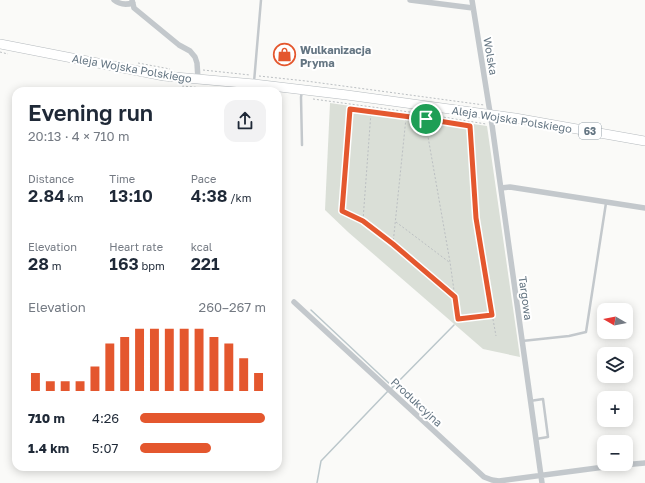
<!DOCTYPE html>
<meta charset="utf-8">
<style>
body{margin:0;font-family:"Golos Text",sans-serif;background:#f2f2f3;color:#1f2937;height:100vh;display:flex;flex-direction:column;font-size:15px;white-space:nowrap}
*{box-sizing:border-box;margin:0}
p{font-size:13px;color:#747a83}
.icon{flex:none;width:22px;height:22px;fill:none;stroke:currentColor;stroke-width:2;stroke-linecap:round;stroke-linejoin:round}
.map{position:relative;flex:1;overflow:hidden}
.sheet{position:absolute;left:12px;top:87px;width:270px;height:384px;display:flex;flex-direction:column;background:#fff;border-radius:12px;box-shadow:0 2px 10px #0003}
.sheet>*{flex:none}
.needle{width:26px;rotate:279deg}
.tools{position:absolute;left:597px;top:303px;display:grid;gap:8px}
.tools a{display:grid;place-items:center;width:36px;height:36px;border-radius:8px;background:#fff;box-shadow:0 2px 10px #0003;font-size:20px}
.pin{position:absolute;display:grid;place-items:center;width:34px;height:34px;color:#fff;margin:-17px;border:2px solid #fff;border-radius:50%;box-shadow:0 1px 4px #0007}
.round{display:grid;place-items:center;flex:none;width:42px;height:42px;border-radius:12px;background:#f2f2f3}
.head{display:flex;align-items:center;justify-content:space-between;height:68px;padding:0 16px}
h1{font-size:22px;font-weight:600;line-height:30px}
.metrics{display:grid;grid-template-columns:repeat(3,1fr);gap:6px;height:68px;padding:4px 16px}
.metrics div{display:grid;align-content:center}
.metrics b{font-size:17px;font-weight:600}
.metrics small{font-size:11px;font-weight:400}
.metrics p{font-size:11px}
.chart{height:112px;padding:8px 16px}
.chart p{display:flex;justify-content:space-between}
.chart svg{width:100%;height:72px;margin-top:4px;stroke:#e4572e;stroke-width:6}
ul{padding:0 16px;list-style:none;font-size:13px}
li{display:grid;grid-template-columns:64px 48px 1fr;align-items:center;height:30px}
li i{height:10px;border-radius:5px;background:#e4572e}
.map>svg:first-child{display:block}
</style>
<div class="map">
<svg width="645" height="483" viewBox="0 0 645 483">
<rect width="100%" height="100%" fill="#fafaf8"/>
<path fill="#dadfd7" d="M 330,103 L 371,109 L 487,126 L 520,357 L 483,349 L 348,232 L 325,210 Z"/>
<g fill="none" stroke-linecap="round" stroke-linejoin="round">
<path stroke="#bbc7cb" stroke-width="1.5" d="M 311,310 L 393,387
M 391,389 L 454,325
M 317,483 L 321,461 L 388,391"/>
<defs>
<path id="primary" d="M 0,44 L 164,76 L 254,84 L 347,95 L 515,118 L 645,141"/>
</defs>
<use href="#primary" stroke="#b5babe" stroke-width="10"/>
<path stroke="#bbbfc2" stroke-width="1" stroke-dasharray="2 2" stroke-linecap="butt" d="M 0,52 L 8,54
M 138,63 L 170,69
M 203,70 L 250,75
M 259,76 L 306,81 L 484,105
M 182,86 L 235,91
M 313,99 L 424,114 L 486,124
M 424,114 L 450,262 L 458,319 L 492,315
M 363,220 L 371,112
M 396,222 L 449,262
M 393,244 L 406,118
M 455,297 L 393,244 L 363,221 L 343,211 L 350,109 L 425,119 L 470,126 L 475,218 L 496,336"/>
<path stroke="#c3c8cc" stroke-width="2.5" d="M 254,82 L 261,0
M 302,145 L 301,97 L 302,92
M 522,341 L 569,336 L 586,332 L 606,203
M 530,401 L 543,399 L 548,437 L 536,439"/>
<path stroke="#c3c8cc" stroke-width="5.5" d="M 114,0 C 120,5 126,5 133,3
M 132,0 L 134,8 L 179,45 L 190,51 L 195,57 L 197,63 L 198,79
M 410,0 L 473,8
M 472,0 L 492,125 L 542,483
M 501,188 L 510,187 L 645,208
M 294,302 L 484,477 L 492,480 L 499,481 L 612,466 L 645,463"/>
<use href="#primary" stroke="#fff" stroke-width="9"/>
</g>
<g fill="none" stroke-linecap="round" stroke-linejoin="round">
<defs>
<path id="route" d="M 350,109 L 426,119 L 470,126 L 476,218 L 492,315 L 458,319 L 455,297 L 393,244 L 363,221 L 342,211 Z"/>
</defs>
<use href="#route" stroke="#fff" stroke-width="8"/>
<use href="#route" stroke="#e4572e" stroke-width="5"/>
</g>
<defs>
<symbol id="shop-ring" viewBox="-11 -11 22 22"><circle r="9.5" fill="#fff" stroke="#e4572e" stroke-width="1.5"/><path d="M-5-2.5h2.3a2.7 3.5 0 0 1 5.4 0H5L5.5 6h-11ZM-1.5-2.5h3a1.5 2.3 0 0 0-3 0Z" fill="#e4572e"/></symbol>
</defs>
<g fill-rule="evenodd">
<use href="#shop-ring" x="272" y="42" width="25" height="25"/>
</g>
<g text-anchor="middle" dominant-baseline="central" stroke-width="4" stroke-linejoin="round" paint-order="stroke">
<rect fill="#fff" stroke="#939fa8" stroke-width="1" x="579" y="123" width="22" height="16" rx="3"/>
<g font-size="10" font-weight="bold" fill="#657683">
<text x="590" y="131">63</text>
</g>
<g font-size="11" font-weight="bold" fill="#657683" stroke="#fff" text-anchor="start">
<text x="300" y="49">Wulkanizacja<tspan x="300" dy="13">Pryma</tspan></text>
</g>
<g font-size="11" fill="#657683" stroke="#fff">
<text transform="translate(491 56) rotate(80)">Wolska</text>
<text transform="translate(132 68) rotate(10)">Aleja Wojska Polskiego</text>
<text transform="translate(512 119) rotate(9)">Aleja Wojska Polskiego</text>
<text transform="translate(526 298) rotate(82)">Targowa</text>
<text transform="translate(417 402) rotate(43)">Produkcyjna</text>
</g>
</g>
</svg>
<div class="tools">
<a><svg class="needle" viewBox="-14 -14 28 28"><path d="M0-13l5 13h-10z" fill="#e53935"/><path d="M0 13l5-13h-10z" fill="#747a83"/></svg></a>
<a><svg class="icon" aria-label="layers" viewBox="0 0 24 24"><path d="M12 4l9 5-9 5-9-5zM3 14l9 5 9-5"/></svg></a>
<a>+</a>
<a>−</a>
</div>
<div class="pin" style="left:426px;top:119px;background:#1e9e55"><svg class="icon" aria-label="arrive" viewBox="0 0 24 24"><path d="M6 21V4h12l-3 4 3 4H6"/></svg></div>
<section class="sheet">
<div class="head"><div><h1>Evening run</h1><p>20:13 · 4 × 710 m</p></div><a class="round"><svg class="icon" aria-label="share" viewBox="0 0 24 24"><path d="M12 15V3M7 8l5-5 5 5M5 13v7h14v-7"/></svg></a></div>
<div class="metrics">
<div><p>Distance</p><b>2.84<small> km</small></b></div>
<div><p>Time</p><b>13:10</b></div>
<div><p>Pace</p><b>4:38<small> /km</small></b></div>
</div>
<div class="metrics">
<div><p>Elevation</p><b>28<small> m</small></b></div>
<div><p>Heart rate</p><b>163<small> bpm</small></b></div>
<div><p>kcal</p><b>221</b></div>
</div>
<div class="chart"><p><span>Elevation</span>260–267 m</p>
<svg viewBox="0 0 160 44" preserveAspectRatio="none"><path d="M5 44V33M15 44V38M25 44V38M35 44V38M45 44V29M55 44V15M65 44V11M75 44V6M85 44V6M95 44V6M105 44V6M115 44V6M125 44V11M135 44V15M145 44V24M155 44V33"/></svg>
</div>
<ul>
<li><b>710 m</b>4:26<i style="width:99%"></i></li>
<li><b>1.4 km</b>5:07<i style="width:56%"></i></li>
</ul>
</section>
</div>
